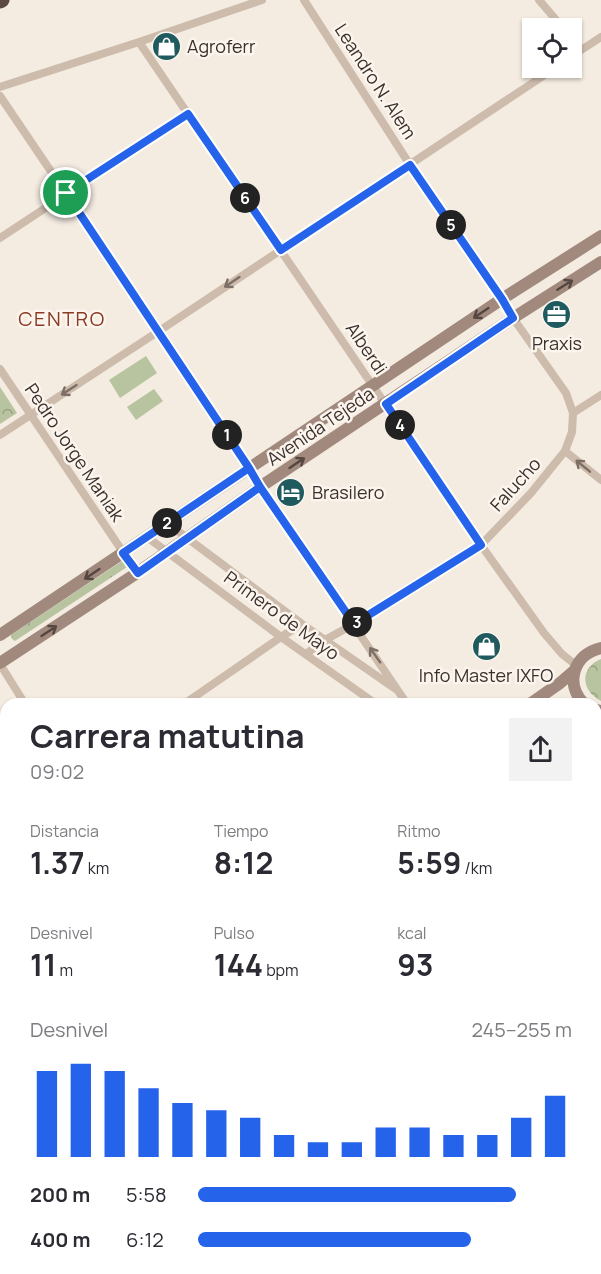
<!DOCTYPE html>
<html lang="es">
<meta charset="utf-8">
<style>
body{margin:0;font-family:Manrope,sans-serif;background:#f2f2f3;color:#2b2b33;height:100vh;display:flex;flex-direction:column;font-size:22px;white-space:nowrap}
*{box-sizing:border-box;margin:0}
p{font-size:20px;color:#7c7c81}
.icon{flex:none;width:33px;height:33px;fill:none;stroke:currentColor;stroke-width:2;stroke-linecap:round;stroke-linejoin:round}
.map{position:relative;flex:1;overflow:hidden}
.side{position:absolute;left:0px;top:698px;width:602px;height:578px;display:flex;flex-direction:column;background:#fff;border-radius:18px 18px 0 0;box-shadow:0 2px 4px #0004}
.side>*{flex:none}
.fabs{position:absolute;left:522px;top:18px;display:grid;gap:12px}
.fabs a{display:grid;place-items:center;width:60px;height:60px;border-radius:0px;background:#fff;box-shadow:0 2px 4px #0004;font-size:30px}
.pin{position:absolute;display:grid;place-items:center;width:51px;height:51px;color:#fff;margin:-26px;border:3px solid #fff;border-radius:50%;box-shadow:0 2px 6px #0007}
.km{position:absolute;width:30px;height:30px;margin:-15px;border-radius:50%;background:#222;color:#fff;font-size:16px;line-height:30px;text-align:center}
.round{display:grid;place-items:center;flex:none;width:63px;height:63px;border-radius:0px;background:#f2f2f3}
.summary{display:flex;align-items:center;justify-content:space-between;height:102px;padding:0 30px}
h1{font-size:33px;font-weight:700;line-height:45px}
.metrics{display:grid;grid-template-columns:repeat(3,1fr);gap:9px;height:102px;padding:6px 30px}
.metrics div{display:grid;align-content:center}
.metrics b{font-size:30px;font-weight:700}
.metrics small{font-size:16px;font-weight:400}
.metrics p{font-size:16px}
.chart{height:168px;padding:12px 30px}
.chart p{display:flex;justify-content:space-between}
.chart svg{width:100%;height:108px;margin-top:6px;stroke:#2563eb;stroke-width:6}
ul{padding:0 30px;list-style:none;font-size:20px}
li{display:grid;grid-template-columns:96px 72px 1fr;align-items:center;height:45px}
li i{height:15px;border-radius:8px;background:#2563eb}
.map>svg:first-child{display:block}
</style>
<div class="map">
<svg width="601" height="1274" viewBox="0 0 601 1274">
<defs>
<pattern id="grass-tufts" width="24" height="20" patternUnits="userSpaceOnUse" patternTransform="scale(1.5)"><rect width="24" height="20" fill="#b8c4a0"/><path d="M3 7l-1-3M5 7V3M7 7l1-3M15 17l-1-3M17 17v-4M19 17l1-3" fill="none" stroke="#97a083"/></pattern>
<pattern id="park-crowns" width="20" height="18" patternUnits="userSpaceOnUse" patternTransform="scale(1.5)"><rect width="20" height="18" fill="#b8c4a0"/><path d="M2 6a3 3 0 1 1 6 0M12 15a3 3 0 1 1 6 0" fill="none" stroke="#97a083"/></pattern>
</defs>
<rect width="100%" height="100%" fill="#f4ebe1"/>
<path fill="url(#grass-tufts)" d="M 122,561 L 126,561 L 127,567 L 15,641 L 12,639 L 11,635 Z
M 6,937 L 6,984 L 0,987 L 0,940 Z"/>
<path fill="url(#park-crowns)" d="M 0,387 L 17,413 L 0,424 Z
M 601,659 L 601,701 C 581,691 579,668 601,659 Z"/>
<path fill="#b8c4a0" d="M 146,356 L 157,373 L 120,398 L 109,380 Z
M 154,389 L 163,401 L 136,420 L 127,407 Z
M 600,815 L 601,858 L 596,860 L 596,816 Z"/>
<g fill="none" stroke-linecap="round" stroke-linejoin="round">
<path stroke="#7fb0b2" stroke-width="3" d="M 596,1197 L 601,1205"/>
<path stroke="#cdbbac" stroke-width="8" d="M 304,0 L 410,165 L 502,299 L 513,318 L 566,393 L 573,413 L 572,432 L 565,451 L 531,493 L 481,545 L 354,624 L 325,640 L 306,654
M 539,0 L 563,28
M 572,39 L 581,50
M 139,42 L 481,545 L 544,633 L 562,654 L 577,666
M 572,56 L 601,37
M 0,87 L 139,42 L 262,0
M 0,96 L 159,331 L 260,487 L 407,704
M 0,238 L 188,114
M 0,369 L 137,573
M 573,413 L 601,395
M 0,435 L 159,331 L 555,68
M 565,451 L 601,480
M 167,523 L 302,624 L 397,690
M 147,537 L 281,637 L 376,704
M 0,664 L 25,704
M 184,704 L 281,637 L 302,624
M 596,977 L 601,976
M 596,1101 L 601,1100
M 0,1164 L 6,1169
M 596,1186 L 601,1195
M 0,1187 L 6,1183
M 596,1221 L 601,1219
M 596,1239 L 601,1247
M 115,1269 L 117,1274
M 387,1269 L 389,1274
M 397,1269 L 400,1274
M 440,1274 L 455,1269"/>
<path stroke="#a18a7d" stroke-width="12" d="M 0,635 L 502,299 L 601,236
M 0,663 L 137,573 L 260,487 L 513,318 L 601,262
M 530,704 L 560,683 L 575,670
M 584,704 C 564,683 574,654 601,648
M 596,710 L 601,711
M 596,729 L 601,725
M 596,750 L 601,766
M 0,932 L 6,929
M 0,993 L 6,991"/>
<path stroke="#5c4a42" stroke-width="15" d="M 0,1 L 2,0"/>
</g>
<defs><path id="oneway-shaft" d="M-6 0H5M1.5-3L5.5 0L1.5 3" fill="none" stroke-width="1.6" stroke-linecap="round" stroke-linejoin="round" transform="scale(1.5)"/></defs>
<g stroke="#7d6f65">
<use href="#oneway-shaft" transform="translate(232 282) rotate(146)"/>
<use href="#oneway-shaft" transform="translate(69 390) rotate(147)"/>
<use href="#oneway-shaft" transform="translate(583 466) rotate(-141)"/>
<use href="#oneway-shaft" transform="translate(375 655) rotate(-125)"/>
</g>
<g stroke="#544640">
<use href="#oneway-shaft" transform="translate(565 285) rotate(-32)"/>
<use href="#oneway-shaft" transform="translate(481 313) rotate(146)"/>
<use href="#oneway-shaft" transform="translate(297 463) rotate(-34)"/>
<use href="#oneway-shaft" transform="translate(92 574) rotate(146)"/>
<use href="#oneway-shaft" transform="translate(49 631) rotate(-33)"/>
</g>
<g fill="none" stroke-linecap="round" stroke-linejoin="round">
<defs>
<path id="route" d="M 66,193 L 249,468 L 260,487 L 138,573 L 123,553 L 249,468 L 260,487 L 354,624 L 481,545 L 386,404 L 513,318 L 502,299 L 410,165 L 281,250 L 188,114 L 66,193"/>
</defs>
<use href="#route" stroke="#fff" stroke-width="12"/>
<use href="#route" stroke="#2563eb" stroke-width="8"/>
</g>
<defs>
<symbol id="shop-disc" viewBox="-11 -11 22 22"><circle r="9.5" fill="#1f5a5e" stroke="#fbf5ee"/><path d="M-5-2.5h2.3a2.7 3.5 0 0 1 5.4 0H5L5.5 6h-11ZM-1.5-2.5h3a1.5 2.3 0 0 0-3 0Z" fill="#fff"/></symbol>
<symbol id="office-disc" viewBox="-11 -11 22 22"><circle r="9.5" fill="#1f5a5e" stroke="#fbf5ee"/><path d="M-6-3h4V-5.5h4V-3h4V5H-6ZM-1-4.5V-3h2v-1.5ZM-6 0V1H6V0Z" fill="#fff"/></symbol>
<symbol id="hotel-disc" viewBox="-11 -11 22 22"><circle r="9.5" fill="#1f5a5e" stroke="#fbf5ee"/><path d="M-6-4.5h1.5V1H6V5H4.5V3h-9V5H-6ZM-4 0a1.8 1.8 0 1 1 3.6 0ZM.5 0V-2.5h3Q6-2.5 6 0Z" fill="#fff"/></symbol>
</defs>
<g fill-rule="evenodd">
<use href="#shop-disc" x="150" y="30" width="33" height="33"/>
<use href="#office-disc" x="540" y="298" width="33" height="33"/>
<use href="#hotel-disc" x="274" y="476" width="33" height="33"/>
<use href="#shop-disc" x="470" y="630" width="33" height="33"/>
</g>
<g text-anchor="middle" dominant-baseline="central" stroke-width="5" stroke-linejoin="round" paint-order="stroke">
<g font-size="18" fill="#3b302b" stroke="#fbf5ee" text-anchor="start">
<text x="187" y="46">Agroferr</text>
<text x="557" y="343" text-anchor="middle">Praxis</text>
<text x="312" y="492">Brasilero</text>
<text x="486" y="675" text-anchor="middle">Info Master IXFO</text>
</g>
<g font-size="18" fill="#3b302b" stroke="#fbf5ee">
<text transform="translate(376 81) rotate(57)">Leandro N. Alem</text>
<text transform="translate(367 348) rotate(56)">Alberdi</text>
<text transform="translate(320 426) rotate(-34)">Avenida Tejeda</text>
<text transform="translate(75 452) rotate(56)">Pedro Jorge Maniak</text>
<text transform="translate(515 484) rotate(-48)">Falucho</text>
<text transform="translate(282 615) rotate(36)">Primero de Mayo</text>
</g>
<g font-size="20" letter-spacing="1.5" fill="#8c3b22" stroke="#fbf5ee">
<text x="62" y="318">CENTRO</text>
</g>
</g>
</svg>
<div class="fabs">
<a><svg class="icon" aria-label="locate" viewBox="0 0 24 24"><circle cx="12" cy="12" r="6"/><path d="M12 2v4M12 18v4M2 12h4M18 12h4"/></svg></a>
</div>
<div class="pin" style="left:66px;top:193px;background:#1e9e55"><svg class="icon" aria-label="arrive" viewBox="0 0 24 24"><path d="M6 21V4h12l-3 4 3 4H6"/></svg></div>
<b class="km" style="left:227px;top:435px">1</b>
<b class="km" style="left:167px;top:523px">2</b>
<b class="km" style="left:357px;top:622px">3</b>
<b class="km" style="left:400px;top:425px">4</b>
<b class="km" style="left:451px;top:225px">5</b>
<b class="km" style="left:245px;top:198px">6</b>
<section class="side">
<div class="summary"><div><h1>Carrera matutina</h1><p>09:02</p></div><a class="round"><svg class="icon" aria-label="share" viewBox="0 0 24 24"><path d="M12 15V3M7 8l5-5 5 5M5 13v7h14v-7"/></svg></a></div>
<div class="metrics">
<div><p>Distancia</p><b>1.37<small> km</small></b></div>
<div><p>Tiempo</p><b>8:12</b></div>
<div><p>Ritmo</p><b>5:59<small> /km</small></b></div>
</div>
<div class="metrics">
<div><p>Desnivel</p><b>11<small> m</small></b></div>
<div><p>Pulso</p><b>144<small> bpm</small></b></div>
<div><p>kcal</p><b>93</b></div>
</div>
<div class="chart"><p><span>Desnivel</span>245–255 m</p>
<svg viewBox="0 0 160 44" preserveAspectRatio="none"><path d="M5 44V9M15 44V6M25 44V9M35 44V16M45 44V22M55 44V25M65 44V28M75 44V35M85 44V38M95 44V38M105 44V32M115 44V32M125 44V35M135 44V35M145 44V28M155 44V19"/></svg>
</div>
<ul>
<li><b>200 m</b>5:58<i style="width:85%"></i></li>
<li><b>400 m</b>6:12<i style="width:73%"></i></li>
</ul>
</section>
</div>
